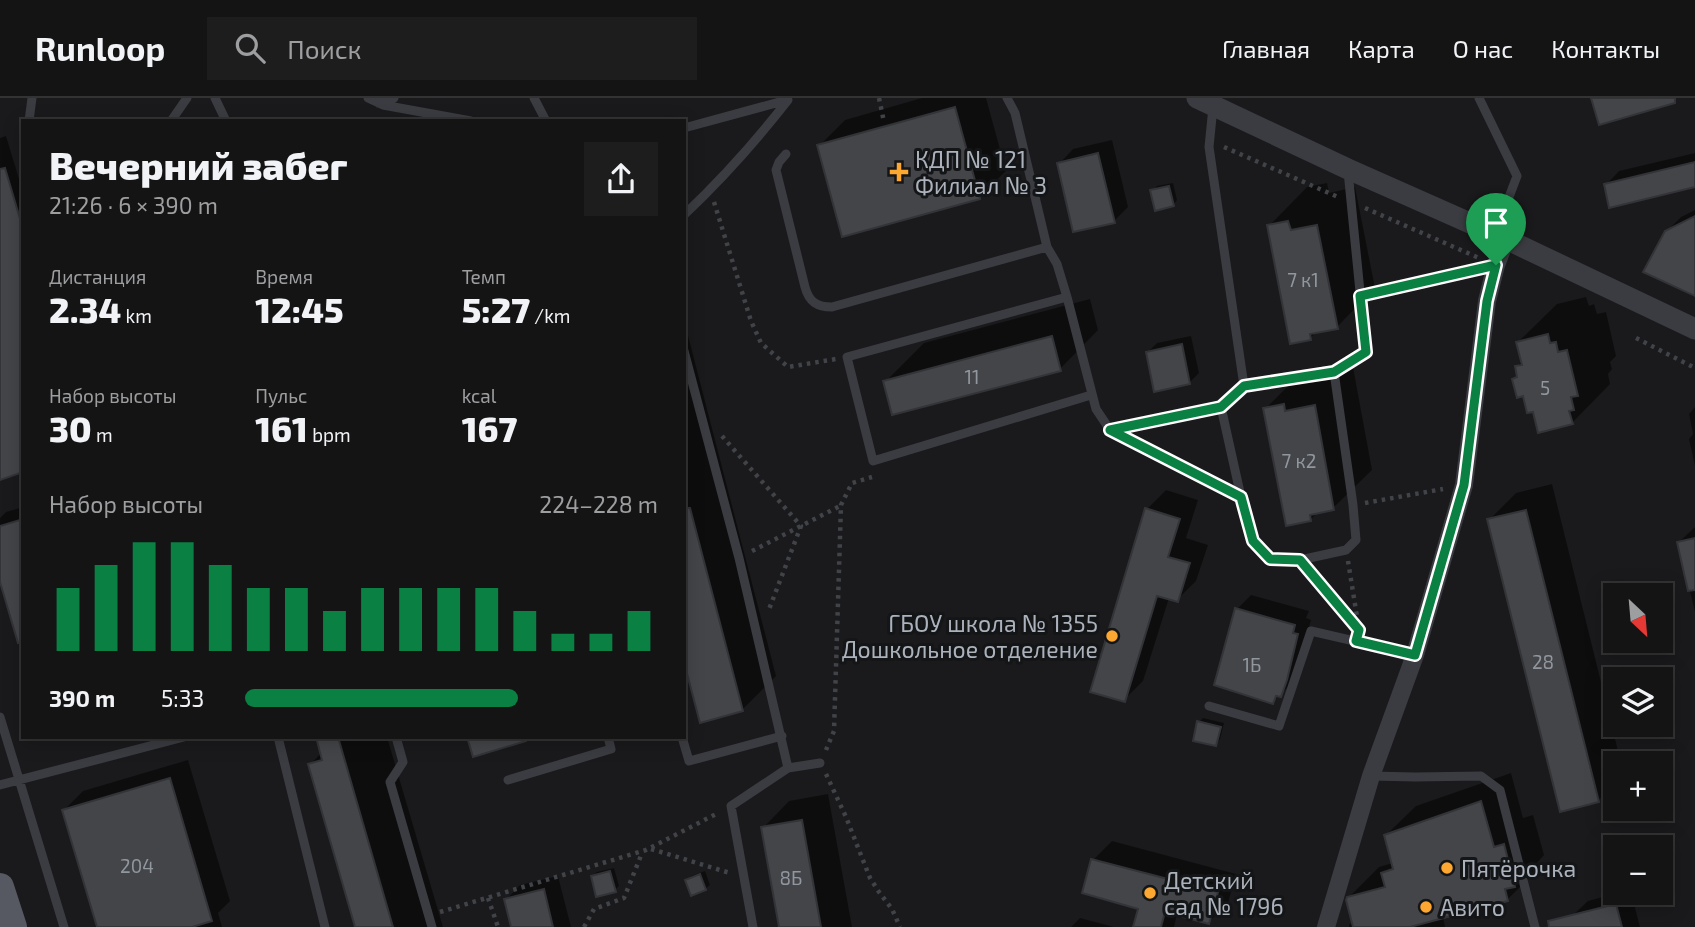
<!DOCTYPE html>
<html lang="ru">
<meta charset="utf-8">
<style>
body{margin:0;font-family:"Exo 2",sans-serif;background:#1d1d1e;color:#f1f3f6;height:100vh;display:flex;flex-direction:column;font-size:26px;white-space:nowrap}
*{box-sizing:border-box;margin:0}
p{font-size:23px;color:#9d9ea0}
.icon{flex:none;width:38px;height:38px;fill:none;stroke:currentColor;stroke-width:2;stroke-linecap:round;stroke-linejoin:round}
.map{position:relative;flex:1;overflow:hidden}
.side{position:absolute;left:21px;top:21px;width:665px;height:620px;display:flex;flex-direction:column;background:#141415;border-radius:0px;box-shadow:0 4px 18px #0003,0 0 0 2px #333334}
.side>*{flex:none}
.needle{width:46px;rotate:154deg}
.controls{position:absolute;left:1603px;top:485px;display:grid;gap:14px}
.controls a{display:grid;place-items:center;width:70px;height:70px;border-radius:0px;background:#141415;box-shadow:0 4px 18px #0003,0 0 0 2px #333334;font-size:35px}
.pin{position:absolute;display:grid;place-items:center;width:60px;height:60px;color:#fff;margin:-72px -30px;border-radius:50% 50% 50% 0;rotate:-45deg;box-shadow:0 0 7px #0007}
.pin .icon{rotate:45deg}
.round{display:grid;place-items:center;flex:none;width:74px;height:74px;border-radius:0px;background:#1d1d1e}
.overview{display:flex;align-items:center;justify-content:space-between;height:119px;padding:0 28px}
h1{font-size:38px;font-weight:800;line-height:52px}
.metrics{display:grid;grid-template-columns:repeat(3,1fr);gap:10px;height:119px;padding:7px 28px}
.metrics div{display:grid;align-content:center}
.metrics b{font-size:35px;font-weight:800}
.metrics small{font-size:19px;font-weight:400}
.metrics p{font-size:19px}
.chart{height:196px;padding:14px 28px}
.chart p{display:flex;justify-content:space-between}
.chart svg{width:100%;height:126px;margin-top:7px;stroke:#0b8043;stroke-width:6}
ul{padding:0 28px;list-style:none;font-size:23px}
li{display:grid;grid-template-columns:112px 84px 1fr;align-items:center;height:52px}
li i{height:18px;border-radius:9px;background:#0b8043}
header{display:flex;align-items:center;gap:42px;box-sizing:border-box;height:98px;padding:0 35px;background:#141415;border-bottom:2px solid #333334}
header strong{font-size:33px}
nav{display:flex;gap:38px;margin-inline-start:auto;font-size:24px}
.search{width:490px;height:63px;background:#1d1d1e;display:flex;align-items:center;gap:18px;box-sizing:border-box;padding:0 24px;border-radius:0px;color:#9d9ea0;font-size:26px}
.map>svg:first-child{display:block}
</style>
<header>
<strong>Runloop</strong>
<div class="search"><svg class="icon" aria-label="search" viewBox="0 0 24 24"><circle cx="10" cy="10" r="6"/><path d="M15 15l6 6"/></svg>Поиск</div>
<nav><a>Главная</a><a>Карта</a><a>О нас</a><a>Контакты</a></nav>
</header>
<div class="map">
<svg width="1695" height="829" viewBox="0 0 1695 829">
<rect width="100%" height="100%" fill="#1a1a1c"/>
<path fill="#0007" d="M 922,0 L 986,0 L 1006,73 L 979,99 L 819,48 L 845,22 Z
M 6,38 L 23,94 L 23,373 L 0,380 L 0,40 Z
M 1112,42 L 1128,109 L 1114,123 L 1059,66 L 1073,51 Z
M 1695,55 L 1695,87 L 1606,87 L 1619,73 Z
M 1173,85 L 1177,102 L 1173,107 L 1152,93 L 1157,88 Z
M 1327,85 L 1329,95 L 1355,89 L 1375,190 L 1337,229 L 1318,233 L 1310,240 L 1269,128 L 1307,89 Z
M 1695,112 L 1695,197 L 1666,134 L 1681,119 Z
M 1586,199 L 1589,208 L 1594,206 L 1597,216 L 1606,214 L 1616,258 L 1610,264 L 1612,271 L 1608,276 L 1610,286 L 1572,325 L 1534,311 L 1514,281 L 1518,277 L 1517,269 L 1522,263 L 1518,244 L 1557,206 Z
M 1090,201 L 1098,232 L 1060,271 L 885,284 L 924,245 Z
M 684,222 L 776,578 L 742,612 L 684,557 Z
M 1191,238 L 1199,275 L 1189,285 L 1148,254 L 1157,245 Z
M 1322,268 L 1324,275 L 1353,269 L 1372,372 L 1333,410 L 1319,413 L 1310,422 L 1265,311 L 1304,272 Z
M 1695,309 L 1695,368 L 1689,341 L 1693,336 L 1689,316 Z
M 1552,386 L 1621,665 L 1615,665 L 1615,685 L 1598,703 L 1489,422 L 1516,395 Z
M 1166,392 L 1198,402 L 1186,440 L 1208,447 L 1196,483 L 1177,502 L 1169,500 L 1143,583 L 1124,602 L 1147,411 Z
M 23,409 L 23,554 L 0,477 L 0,420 L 6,414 Z
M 1695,429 L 1695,514 L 1678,445 Z
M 1251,497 L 1309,513 L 1306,520 L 1311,522 L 1295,582 L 1273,604 L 1237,511 Z
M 1203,620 L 1224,625 L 1220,641 L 1216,646 L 1199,624 Z
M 317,639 L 387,639 L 443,829 L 357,829 L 310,667 L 322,654 Z
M 469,639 L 536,639 L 474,657 Z
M 188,662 L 230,803 L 218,815 L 222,829 L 95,829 L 98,826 L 64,712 L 83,693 Z
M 1511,675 L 1523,720 L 1533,717 L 1544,757 L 1536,766 L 1537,772 L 1507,802 L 1443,819 L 1445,829 L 1349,829 L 1349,827 L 1353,823 L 1349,799 L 1379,769 L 1393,765 L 1386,737 L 1416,708 Z
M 828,696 L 852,829 L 780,829 L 763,730 L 789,703 Z
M 1112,743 L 1236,776 L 1228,805 L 1209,824 L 1177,816 L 1174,829 L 1135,829 L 1140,809 L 1093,762 Z
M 614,770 L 619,788 L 615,792 L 592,778 L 597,774 Z
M 705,773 L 710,787 L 705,791 L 687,782 L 691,778 Z
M 558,778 L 571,829 L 512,829 L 506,802 L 520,787 Z
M 1621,794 L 1631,794 L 1640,829 L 1576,829 L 1573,817 L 1588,803 Z
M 1080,820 L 1114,829 L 1071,829 Z"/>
<path fill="#434549" stroke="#333438" stroke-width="2" d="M 1591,0 L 1675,0 L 1675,5 L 1599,27 Z
M 955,9 L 980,101 L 842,139 L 817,47 Z
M 1098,55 L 1115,125 L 1073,134 L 1057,65 Z
M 1695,64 L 1695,89 L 1609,110 L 1604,86 Z
M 5,70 L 23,131 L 23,374 L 0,382 L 0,71 Z
M 1169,88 L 1174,108 L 1155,113 L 1150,92 Z
M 1695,118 L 1695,198 L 1643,174 L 1665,133 Z
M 1288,123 L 1291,132 L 1317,127 L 1338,231 L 1310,236 L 1311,242 L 1290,246 L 1267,127 Z
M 1548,236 L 1550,245 L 1556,244 L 1558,254 L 1567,252 L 1578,298 L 1571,299 L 1574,312 L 1569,313 L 1573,326 L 1538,335 L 1533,314 L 1527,315 L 1523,298 L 1517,300 L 1512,281 L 1517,279 L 1515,268 L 1522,267 L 1516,244 Z
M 1052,238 L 1061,273 L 892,317 L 883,283 Z
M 1182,246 L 1190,286 L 1154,294 L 1146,254 Z
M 1284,306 L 1285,313 L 1315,307 L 1334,412 L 1310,417 L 1311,423 L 1286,428 L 1263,310 Z
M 684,410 L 690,410 L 743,613 L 700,625 L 684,564 Z
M 1145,410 L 1180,421 L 1168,459 L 1190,465 L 1178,504 L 1157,498 L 1125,604 L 1090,594 Z
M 1526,412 L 1599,704 L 1560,714 L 1487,421 Z
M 23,421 L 23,544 L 18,545 L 0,484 L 0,428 Z
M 1695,440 L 1695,492 L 1688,493 L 1677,444 Z
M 1235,510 L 1295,527 L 1293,535 L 1298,536 L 1287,582 L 1281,599 L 1276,598 L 1273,606 L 1214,587 Z
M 1197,623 L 1221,629 L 1216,648 L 1193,643 Z
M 316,639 L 338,639 L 393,829 L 355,829 L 308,666 L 322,662 Z
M 467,639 L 526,639 L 526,643 L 473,659 Z
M 170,680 L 212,823 L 192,829 L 97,829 L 62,712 Z
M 1481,703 L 1494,749 L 1504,746 L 1515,789 L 1505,791 L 1508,803 L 1410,829 L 1353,829 L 1346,802 L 1347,799 L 1385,789 L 1381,775 L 1393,771 L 1384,737 Z
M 802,722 L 821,829 L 779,829 L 761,729 Z
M 1091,761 L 1218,794 L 1209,826 L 1165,814 L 1161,829 L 1133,829 L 1138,811 L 1082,795 Z
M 610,773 L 616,794 L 596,799 L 591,778 Z
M 700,776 L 706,792 L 691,798 L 685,782 Z
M 544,791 L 553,829 L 511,829 L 504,801 Z
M 1616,806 L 1622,829 L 1549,829 L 1548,823 Z"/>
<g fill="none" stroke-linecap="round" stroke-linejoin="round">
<path stroke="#404348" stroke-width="4.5" stroke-dasharray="3.5 5" stroke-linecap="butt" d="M 879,0 L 884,24
M 1224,49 L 1338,99
M 714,104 L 751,223 L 761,245 L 788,269 L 836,261
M 1365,110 L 1479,160
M 1375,195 L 1475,172
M 1636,240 L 1695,270
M 722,338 L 801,428 L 768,514
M 1132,343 L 1224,391
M 1365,405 L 1443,391
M 752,453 L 840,408
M 1348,463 L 1359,531
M 1310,473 L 1356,528
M 826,652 L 834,633 L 841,407 L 852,385 L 872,379
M 826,676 L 846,719 L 870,780 L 879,794 L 892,811 L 900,829
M 651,751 L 730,775
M 488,800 L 498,829
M 440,814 L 646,752 L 718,715
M 584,829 L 594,811 L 624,800 L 642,755"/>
<path stroke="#3a3c41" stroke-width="9" d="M 215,0 L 226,23
M 368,0 L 383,7 L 471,23
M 534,0 L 546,23
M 1007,0 L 1015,15 L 1047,149 L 1057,166 L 1067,199 L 1096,311 L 1110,332 L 1221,309 L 1241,399 L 1253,443 L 1270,461 L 1300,462 L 1346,452 L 1356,442 L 1353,407 L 1334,274 L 1244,288 L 1221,309
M 1479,0 L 1517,78 L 1495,136
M 378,5 L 394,0
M 1213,9 L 1209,49 L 1244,288
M 29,23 L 32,0
M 171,23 L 187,0
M 684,30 L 787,2
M 786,56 L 779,64 L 776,72 L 805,189 C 809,204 817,209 832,209 L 1047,149
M 684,117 C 722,81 756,43 788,2
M 1067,199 L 847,259 L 873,363 L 1091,297
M 684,253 L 739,460 L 788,670 L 820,665
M 1334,274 L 1366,254 L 1348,73
M 1209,608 L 1279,628 L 1311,533 L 1415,557
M 0,619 L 64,829
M 278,639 L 325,829
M 396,639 L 403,664 L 390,684 L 432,829
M 682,639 L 689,663 L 782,638
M 1371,678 L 1415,679 L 1481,678 L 1500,692 L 1535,829
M 508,682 L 611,651 L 608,639
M 0,687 L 184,639
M 753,829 L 731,708 L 788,670"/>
<path stroke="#3a3c41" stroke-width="18" d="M 1326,829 L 1371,678 L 1415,557 L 1464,387 L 1487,203 L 1496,167 L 1506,141"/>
<path stroke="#3a3c41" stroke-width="21" d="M 1197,0 L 1348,71 L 1506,141 L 1695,231"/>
<path stroke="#565961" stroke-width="28" d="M 0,789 L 13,829"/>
</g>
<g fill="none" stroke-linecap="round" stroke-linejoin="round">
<defs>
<path id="route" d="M 1496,167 L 1487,203 L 1464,387 L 1415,557 L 1356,543 L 1359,532 L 1300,462 L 1270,461 L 1253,443 L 1241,399 L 1110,332 L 1221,309 L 1244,288 L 1334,274 L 1366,254 L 1360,198 Z"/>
</defs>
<use href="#route" stroke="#fff" stroke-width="14"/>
<use href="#route" stroke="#0b8043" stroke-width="9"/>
</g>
<g fill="#fca731" stroke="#141517" stroke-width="2.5">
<path d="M895.5 63.5h7v7h7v7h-7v7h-7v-7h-7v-7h7z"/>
<circle cx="1112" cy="538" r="7"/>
<circle cx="1447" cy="770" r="7"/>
<circle cx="1150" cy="795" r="7"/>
<circle cx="1426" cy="809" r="7"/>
</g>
<g text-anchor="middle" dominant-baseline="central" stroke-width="6" stroke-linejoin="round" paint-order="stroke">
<g font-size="19" fill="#91979f">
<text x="1303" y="181">7 к1</text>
<text x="972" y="278">11</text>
<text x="1545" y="289">5</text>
<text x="1299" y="362">7 к2</text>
<text x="1543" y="563">28</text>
<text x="1252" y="566">1Б</text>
<text x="137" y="767">204</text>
<text x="791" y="779">8Б</text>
</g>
<g font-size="23" fill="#abb2bc" stroke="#141517" text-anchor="start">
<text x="915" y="61">КДП № 121<tspan x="915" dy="26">Филиал № 3</tspan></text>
<text x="1098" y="525" text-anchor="end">ГБОУ школа № 1355<tspan x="1098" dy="26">Дошкольное отделение</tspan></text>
<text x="1461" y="770">Пятёрочка</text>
<text x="1164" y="782">Детский<tspan x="1164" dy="26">сад № 1796</tspan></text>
<text x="1440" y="809">Авито</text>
</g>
</g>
</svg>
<div class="controls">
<a><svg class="needle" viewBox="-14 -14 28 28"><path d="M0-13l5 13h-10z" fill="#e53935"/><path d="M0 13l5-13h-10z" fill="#9d9ea0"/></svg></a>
<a><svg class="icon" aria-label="layers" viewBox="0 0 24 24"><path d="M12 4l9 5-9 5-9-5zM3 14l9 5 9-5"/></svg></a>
<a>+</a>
<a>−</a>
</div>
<div class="pin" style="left:1496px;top:167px;background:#1e9e55"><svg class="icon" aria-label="arrive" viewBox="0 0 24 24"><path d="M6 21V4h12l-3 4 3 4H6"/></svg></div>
<section class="side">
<div class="overview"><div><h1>Вечерний забег</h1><p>21:26 · 6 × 390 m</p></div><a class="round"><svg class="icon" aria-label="share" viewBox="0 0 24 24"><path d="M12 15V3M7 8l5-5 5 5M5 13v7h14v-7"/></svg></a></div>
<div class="metrics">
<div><p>Дистанция</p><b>2.34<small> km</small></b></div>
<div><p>Время</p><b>12:45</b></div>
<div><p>Темп</p><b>5:27<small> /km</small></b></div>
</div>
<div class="metrics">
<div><p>Набор высоты</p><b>30<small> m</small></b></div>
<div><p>Пульс</p><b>161<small> bpm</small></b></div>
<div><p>kcal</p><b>167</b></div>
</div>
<div class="chart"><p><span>Набор высоты</span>224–228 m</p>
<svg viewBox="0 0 160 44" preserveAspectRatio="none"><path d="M5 44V22M15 44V14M25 44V6M35 44V6M45 44V14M55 44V22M65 44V22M75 44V30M85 44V22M95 44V22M105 44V22M115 44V22M125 44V30M135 44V38M145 44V38M155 44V30"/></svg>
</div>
<ul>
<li><b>390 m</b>5:33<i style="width:66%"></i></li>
</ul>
</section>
</div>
